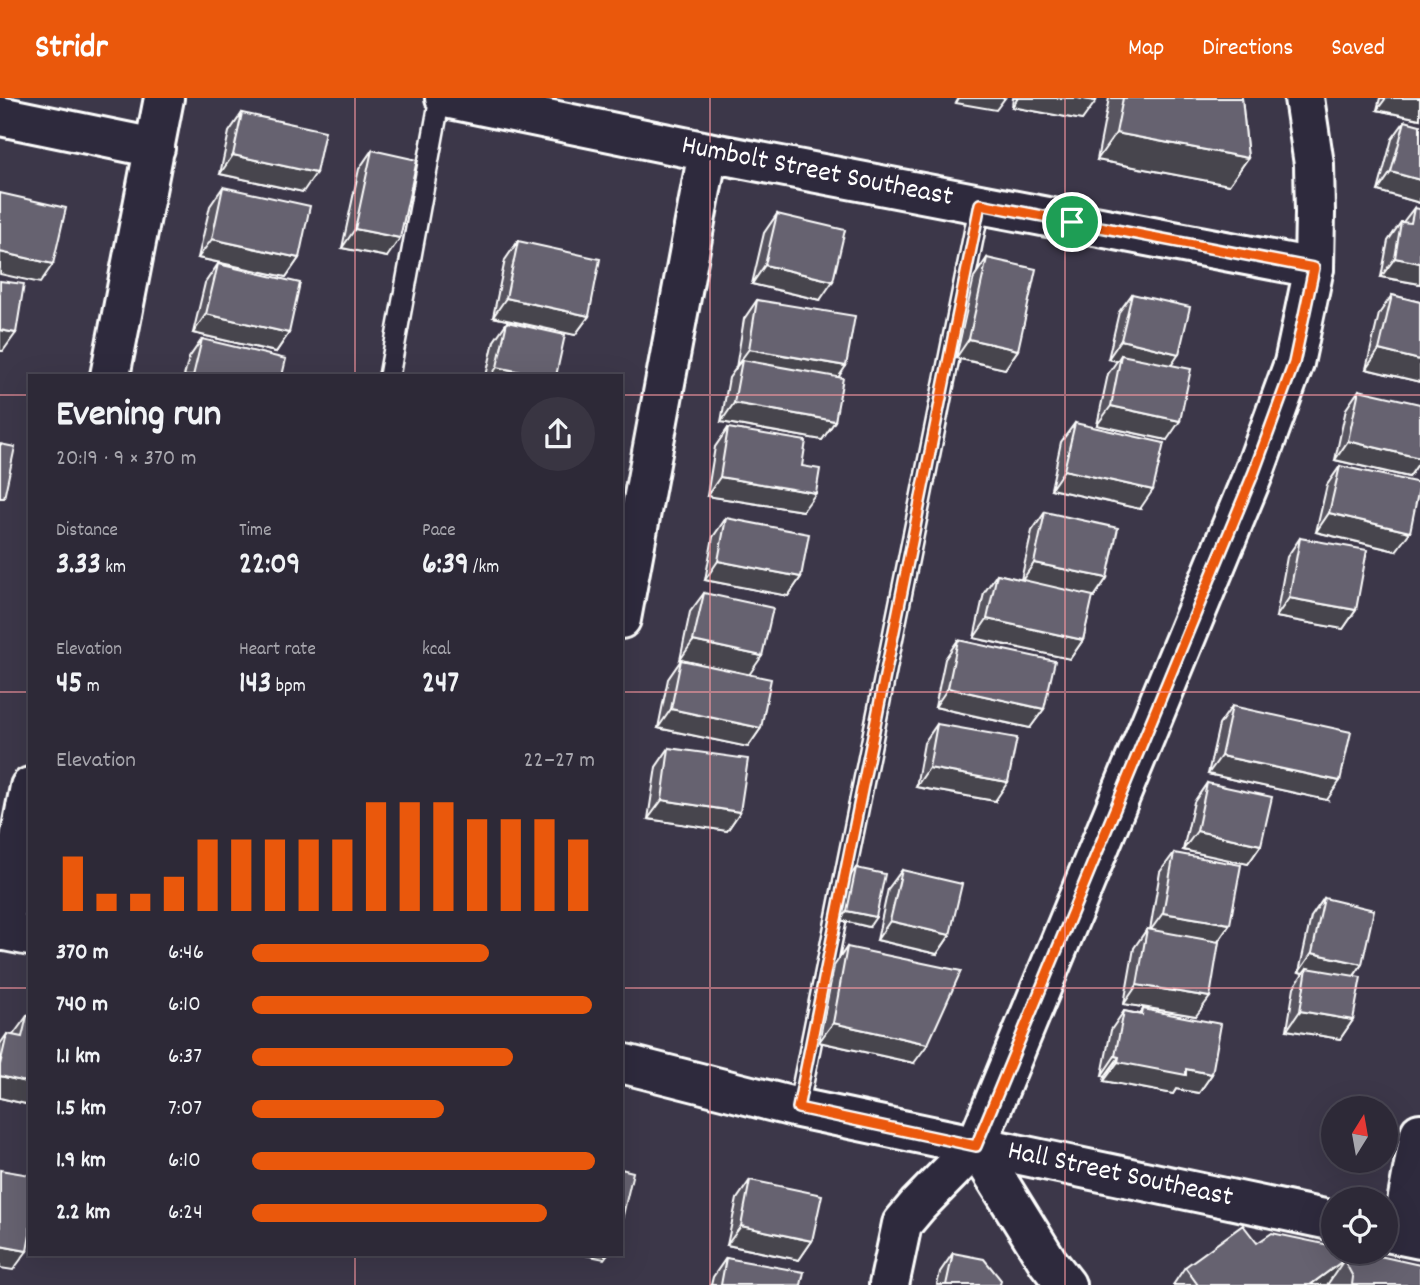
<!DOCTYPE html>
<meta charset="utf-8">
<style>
body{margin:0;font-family:Dekko,sans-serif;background:#393542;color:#f1f3f6;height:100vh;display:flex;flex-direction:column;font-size:26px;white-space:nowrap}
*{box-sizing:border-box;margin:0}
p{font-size:23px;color:#a7a6ad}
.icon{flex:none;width:38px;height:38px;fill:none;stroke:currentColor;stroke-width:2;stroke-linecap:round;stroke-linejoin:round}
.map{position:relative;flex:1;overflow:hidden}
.sheet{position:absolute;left:28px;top:276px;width:595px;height:882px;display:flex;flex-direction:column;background:#2d2937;border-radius:0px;box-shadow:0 7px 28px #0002,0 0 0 2px #484552}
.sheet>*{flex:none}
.needle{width:46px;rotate:11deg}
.fabs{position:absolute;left:1321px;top:998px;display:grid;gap:14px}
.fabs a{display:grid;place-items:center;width:77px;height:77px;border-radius:50%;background:#2d2937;box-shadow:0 7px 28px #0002,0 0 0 2px #484552;font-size:35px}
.pin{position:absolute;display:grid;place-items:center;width:60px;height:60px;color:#fff;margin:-30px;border:4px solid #fff;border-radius:50%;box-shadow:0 2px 7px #0007}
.round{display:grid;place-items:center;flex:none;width:74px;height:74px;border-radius:37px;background:#393542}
.overview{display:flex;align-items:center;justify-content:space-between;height:119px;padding:0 28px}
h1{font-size:38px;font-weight:800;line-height:52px}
.figures{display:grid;grid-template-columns:repeat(3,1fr);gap:10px;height:119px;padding:7px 28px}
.figures div{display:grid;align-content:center}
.figures b{font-size:30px;font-weight:800}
.figures small{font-size:19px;font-weight:400}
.figures p{font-size:19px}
.chart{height:196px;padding:14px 28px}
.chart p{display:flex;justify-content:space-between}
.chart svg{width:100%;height:126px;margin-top:7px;stroke:#ea580c;stroke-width:6}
ul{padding:0 28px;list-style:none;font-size:23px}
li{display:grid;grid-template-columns:112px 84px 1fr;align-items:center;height:52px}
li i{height:18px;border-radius:9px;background:#ea580c}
header{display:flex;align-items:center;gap:42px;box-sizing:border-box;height:98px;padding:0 35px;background:#ea580c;color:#fff}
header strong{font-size:33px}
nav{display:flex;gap:38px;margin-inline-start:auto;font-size:24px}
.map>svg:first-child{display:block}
</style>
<header>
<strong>Stridr</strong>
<nav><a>Map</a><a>Directions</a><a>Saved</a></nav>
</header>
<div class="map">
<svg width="1420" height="1187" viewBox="0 0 1420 1187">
<rect width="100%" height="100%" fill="#3c3749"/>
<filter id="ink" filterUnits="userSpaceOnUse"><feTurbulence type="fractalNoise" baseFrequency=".0143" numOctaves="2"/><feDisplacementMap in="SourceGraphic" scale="14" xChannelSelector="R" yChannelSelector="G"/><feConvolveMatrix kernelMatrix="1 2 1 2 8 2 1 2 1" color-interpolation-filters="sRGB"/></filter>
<g filter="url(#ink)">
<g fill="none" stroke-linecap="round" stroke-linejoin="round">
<defs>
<path id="service" d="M 389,278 L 440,0
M 798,1010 L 980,106"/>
<path id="minor" d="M 445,0 L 708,54 L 1314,170
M 0,18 L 155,50
M 110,278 L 164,0
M 621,521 L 708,54
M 2,833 L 30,689
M 1401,1137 L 1420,1035
M 889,1187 L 902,1126 L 918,1107 L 976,1048"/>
<path id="tertiary" d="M 976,1048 L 1254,374 L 1294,265 L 1314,170 L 1315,115 L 1314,66 L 1304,0"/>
<path id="secondary" d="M 0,832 L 30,838
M 621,965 L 798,1010 L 1334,1123
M 976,1048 L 1048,1164 L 1066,1187
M 1386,1134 L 1420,1141"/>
</defs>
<use href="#service" stroke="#fff" stroke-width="24"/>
<use href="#minor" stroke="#fff" stroke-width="44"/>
<use href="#tertiary" stroke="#fff" stroke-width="44"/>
<use href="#secondary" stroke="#fff" stroke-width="44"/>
<use href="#service" stroke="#2f2a3d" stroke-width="19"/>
<use href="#minor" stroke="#2f2a3d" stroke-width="38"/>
<use href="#tertiary" stroke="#2f2a3d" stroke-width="38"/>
<use href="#secondary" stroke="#2f2a3d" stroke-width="38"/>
</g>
<path fill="#585460" stroke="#fff" stroke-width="2" d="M 1013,0 L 1096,0 L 1082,22 L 1012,9 Z
M 1109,0 L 1242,0 L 1248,60 L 1229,87 L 1097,62 Z
M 1380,0 L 1420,0 L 1420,21 L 1377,12 Z
M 242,15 L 303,94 L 220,76 L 229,34 Z
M 1405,23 L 1420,105 L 1378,93 L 1392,41 Z
M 372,52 L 387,159 L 342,150 L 359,71 Z
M 223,89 L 299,160 L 286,179 L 198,160 L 210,108 Z
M 1414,110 L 1420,186 L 1381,179 L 1388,143 L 1401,124 L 1403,124 Z
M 777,116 L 820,202 L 752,186 L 764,135 Z
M 518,143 L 589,218 L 575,237 L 493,219 L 505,162 Z
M 987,160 L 1018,252 L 1005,271 L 956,260 L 974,179 Z
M 218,166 L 289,235 L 276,254 L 193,235 L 205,185 Z
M 1132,196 L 1171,267 L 1167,342 L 1097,327 L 1108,276 L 1117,263 L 1108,261 L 1119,214 Z
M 1392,197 L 1420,204 L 1420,284 L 1366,271 L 1379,216 Z
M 757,202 L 839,279 L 835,323 L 822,342 L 721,324 L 729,280 L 736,270 L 744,221 Z
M 507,224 L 556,278 L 486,278 L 494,243 Z
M 202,241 L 282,278 L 184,278 L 189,260 Z
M 1359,292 L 1420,360 L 1420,363 L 1409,379 L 1335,362 L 1346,311 Z
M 1075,325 L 1140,411 L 1051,391 L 1061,344 Z
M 728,330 L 802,368 L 803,413 L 707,398 L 715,349 Z
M 1340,368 L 1396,453 L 1316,434 L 1327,387 Z
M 1045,414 L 1107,480 L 1094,499 L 1092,499 L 1083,542 L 1070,561 L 974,540 L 984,495 L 997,476 L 1021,482 L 1032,433 Z
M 726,420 L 801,479 L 788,498 L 705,482 L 713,439 Z
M 1300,440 L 1356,512 L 1343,531 L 1276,519 L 1287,459 Z
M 704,495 L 749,576 L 761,630 L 748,649 L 658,630 L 668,581 L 681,562 L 680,562 L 690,514 Z
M 958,542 L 1044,611 L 1030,630 L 935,609 L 945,561 Z
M 1232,608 L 1327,702 L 1208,676 L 1219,627 Z
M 937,626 L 995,703 L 916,689 L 924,645 Z
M 669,650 L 740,714 L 727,733 L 648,721 L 656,669 Z
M 1207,685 L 1261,747 L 1248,766 L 1183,752 L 1194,704 Z
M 1174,755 L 1230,826 L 1218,844 L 1196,918 L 1124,906 L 1134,850 L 1147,831 L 1150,832 L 1160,774 Z
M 856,770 L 869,829 L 840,822 L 849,779 Z
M 902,772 L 950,837 L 937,856 L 877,842 L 888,791 Z
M 1324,800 L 1362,866 L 1354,878 L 1353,922 L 1340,941 L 1287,932 L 1294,889 L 1303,875 L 1299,874 L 1311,819 Z
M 847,849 L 914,965 L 819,944 L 834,868 Z
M 1143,911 L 1212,976 L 1199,995 L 1176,991 L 1173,996 L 1104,983 L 1105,978 L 1102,977 L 1111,932 L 1124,913 L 1140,916 Z
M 27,918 L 30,1007 L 0,1000 L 0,946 L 7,936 L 13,937 Z
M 750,1082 L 812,1143 L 799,1162 L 727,1147 L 737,1101 Z
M 1257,1145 L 1420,1167 L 1420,1187 L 1173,1187 L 1185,1169 Z
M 953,1155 L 1000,1187 L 937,1187 L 940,1174 Z
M 726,1160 L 801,1187 L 711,1187 L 713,1179 Z"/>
<path fill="#47454e" stroke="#fff" stroke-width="2" d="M 959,0 L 1005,0 L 996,12 L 956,5 Z
M 1018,0 L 1078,0 L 1096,3 L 1082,22 L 1012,9 Z
M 1386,0 L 1420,0 L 1420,21 L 1377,12 Z
M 1116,35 L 1248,60 L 1229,87 L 1097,62 Z
M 233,57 L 316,75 L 303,94 L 220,76 Z
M 1391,74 L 1420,82 L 1420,105 L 1378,93 Z
M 355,131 L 400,140 L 387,159 L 342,150 Z
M 212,141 L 299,160 L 286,179 L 198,160 Z
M 0,154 L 53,166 L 40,185 L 0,176 Z
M 1395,160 L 1420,165 L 1420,186 L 1381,179 Z
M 765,167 L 833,183 L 820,202 L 752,186 Z
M 506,200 L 589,218 L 575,237 L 493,219 Z
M 206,216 L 289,235 L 276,254 L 193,235 Z
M 0,232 L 16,235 L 3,253 L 0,253 Z
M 969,241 L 1018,252 L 1005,271 L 956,260 Z
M 1121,242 L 1179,256 L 1166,275 L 1121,257 L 1117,263 L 1108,261 Z
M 749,251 L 846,268 L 833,287 L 742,262 L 735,270 Z
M 1379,252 L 1420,262 L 1420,284 L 1366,271 Z
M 497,269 L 540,278 L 491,278 Z
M 734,305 L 835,323 L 822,342 L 721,324 Z
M 1111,308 L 1180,323 L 1167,342 L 1097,327 Z
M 1348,343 L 1420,360 L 1420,363 L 1409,379 L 1335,362 Z
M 1064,372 L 1153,392 L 1140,411 L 1051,391 Z
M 720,379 L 816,395 L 803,413 L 707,398 Z
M 1329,415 L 1410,434 L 1396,453 L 1316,434 Z
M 718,463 L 801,479 L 788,498 L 705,482 Z
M 1034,465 L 1107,480 L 1094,499 L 1021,484 Z
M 1289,500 L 1356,512 L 1343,531 L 1276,519 Z
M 987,521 L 1083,542 L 1070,561 L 974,540 Z
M 693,543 L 762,558 L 749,577 L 680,562 Z
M 948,590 L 1044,611 L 1030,630 L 935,609 Z
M 671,611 L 761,630 L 748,649 L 658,630 Z
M 1221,658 L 1340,683 L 1327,702 L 1208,676 Z
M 929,670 L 1008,684 L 995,703 L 916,689 Z
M 662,702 L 740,714 L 727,733 L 648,721 Z
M 1197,733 L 1261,747 L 1248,766 L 1183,752 Z
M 847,813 L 876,819 L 869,829 L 840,822 Z
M 1163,815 L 1230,826 L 1217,845 L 1150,833 Z
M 890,823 L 950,837 L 937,856 L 877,842 Z
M 1312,855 L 1362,866 L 1349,885 L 1307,870 L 1303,875 L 1299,874 Z
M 1137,887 L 1210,899 L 1196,918 L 1124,906 Z
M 1300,913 L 1353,922 L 1340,941 L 1287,932 Z
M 833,925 L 928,946 L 914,965 L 819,944 Z
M 1115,958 L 1119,959 L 1105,978 L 1102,977 Z
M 1118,964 L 1186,971 L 1212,976 L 1199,995 L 1176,991 L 1173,996 L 1104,983 Z
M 0,978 L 30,985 L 30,1007 L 0,1000 Z
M 741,1128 L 812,1143 L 799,1162 L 727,1147 Z
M 0,1148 L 27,1153 L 13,1172 L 0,1170 Z
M 585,1157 L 607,1157 L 604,1161 Z
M 1344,1162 L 1327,1187 L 1310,1187 Z"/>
<path fill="#666270" stroke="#fff" stroke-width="2" d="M 1078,0 L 1096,0 L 1096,3 Z
M 1123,0 L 1242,0 L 1248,60 L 1116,35 Z
M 242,15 L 325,33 L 316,75 L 233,57 Z
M 1405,23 L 1420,27 L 1420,82 L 1391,74 Z
M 372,52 L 417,62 L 400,140 L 355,131 Z
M 223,89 L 310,108 L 299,160 L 212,141 Z
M 0,95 L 66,110 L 53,166 L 0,154 Z
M 1414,110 L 1420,111 L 1420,165 L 1395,160 L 1401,124 L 1411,125 Z
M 777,116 L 845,132 L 833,183 L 765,167 Z
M 518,143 L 600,161 L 589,218 L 506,200 Z
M 987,160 L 1036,171 L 1018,252 L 969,241 Z
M 218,166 L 300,185 L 289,235 L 206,216 Z
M 0,183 L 24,186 L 16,235 L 0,232 Z
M 1132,196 L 1190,209 L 1179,256 L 1121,242 Z
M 1392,197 L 1420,204 L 1420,262 L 1379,252 Z
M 757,202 L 855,218 L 846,268 L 749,251 Z
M 507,224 L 565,237 L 556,278 L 540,278 L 497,269 Z
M 202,241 L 286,261 L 282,278 L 193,278 Z
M 1121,257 L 1191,271 L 1180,323 L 1111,308 Z
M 742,262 L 843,280 L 835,323 L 734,305 Z
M 1359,292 L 1420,306 L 1420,360 L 1348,343 Z
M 1075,325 L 1164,345 L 1153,392 L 1064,372 Z
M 728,330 L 806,343 L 802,368 L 820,371 L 816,395 L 720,379 Z
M 0,346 L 15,349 L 4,400 L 0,400 Z
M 1340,368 L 1420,385 L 1410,434 L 1329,415 Z
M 1045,414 L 1118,430 L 1107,480 L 1034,465 Z
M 726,420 L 809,436 L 801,479 L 718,463 Z
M 1300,440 L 1367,452 L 1356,512 L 1289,500 Z
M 997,476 L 1093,498 L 1083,542 L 987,521 Z
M 704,495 L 773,510 L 762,558 L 693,543 Z
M 958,542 L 1055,563 L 1044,611 L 948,590 Z
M 681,562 L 771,581 L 761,630 L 671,611 Z
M 1232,608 L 1351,634 L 1340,683 L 1221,658 Z
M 937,626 L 1017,640 L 1008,684 L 929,670 Z
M 669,650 L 748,661 L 740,714 L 662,702 Z
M 1207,685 L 1272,699 L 1261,747 L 1197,733 Z
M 1174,755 L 1241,767 L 1230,826 L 1163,815 Z
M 856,770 L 885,776 L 876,819 L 847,813 Z
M 902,772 L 962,786 L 950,837 L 890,823 Z
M 1324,800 L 1374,812 L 1362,866 L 1312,855 Z
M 1147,831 L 1219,844 L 1210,899 L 1137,887 Z
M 847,849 L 961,873 L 928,946 L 833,925 Z
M 1307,870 L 1361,879 L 1353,922 L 1300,913 Z
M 1143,911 L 1221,926 L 1212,976 L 1186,971 L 1186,977 L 1118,964 L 1119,959 L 1115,958 L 1124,913 L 1142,917 Z
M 27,918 L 30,918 L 30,985 L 0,978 L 0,967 L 7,936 L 22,939 Z
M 621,1071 L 633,1074 L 621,1126 Z
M 0,1072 L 30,1077 L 30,1137 L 27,1153 L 0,1148 Z
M 750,1082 L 822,1097 L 812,1143 L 741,1128 Z
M 1243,1127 L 1257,1145 L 1272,1135 L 1334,1148 L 1334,1153 L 1357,1153 L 1420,1167 L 1420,1187 L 1352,1187 L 1353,1179 L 1344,1162 L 1310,1187 L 1198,1187 L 1185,1169 Z
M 953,1155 L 984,1161 L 1001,1182 L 1000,1187 L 946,1187 Z
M 726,1160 L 804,1174 L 801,1187 L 721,1187 Z"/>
</g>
<g fill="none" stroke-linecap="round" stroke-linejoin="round" filter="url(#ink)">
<defs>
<path id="route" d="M 980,106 L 1314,170 L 1294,265 L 1254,374 L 976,1048 L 798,1010 Z"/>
</defs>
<use href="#route" stroke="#fff" stroke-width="14"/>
<use href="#route" stroke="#ea580c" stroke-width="9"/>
</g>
<path fill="none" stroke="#ff9aa2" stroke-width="2" stroke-opacity="0.55" d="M 355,0 L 355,278M 710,0 L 710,1187M 1065,0 L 1065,1187M 0,297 L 30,297M 621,297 L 1420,297M 0,594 L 30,594M 621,594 L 1420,594M 0,890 L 30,890M 621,890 L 1420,890M 355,1157 L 355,1187"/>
<g text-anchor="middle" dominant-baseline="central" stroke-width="6" stroke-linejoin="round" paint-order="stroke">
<g font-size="28" fill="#fff" stroke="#2f2a3d">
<text transform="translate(817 75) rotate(11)">Humbolt Street Southeast</text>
<text transform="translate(1120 1078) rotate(12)">Hall Street Southeast</text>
</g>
</g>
</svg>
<div class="fabs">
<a><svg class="needle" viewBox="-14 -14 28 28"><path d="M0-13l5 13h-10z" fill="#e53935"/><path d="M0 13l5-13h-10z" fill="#a7a6ad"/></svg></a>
<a><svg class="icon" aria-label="locate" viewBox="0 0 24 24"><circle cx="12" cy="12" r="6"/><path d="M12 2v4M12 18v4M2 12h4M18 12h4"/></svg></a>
</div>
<div class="pin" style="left:1072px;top:124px;background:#1e9e55"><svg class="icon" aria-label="arrive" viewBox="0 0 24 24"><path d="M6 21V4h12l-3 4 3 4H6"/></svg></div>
<section class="sheet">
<div class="overview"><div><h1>Evening run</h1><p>20:19 · 9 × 370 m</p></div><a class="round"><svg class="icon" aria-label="share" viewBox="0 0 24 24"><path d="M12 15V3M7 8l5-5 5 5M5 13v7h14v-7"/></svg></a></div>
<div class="figures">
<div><p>Distance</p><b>3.33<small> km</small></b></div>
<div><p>Time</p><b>22:09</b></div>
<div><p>Pace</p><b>6:39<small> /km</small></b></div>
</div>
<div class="figures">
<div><p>Elevation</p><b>45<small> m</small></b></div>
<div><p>Heart rate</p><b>143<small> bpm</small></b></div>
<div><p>kcal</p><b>247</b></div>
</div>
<div class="chart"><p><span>Elevation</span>22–27 m</p>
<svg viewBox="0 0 160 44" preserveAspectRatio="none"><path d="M5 44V25M15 44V38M25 44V38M35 44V32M45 44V19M55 44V19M65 44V19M75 44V19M85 44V19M95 44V6M105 44V6M115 44V6M125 44V12M135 44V12M145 44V12M155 44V19"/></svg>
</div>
<ul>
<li><b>370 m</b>6:46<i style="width:69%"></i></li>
<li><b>740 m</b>6:10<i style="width:99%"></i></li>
<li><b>1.1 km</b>6:37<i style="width:76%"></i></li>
<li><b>1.5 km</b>7:07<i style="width:56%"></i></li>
<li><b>1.9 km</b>6:10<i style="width:100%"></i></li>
<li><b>2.2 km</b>6:24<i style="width:86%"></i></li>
</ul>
</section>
</div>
